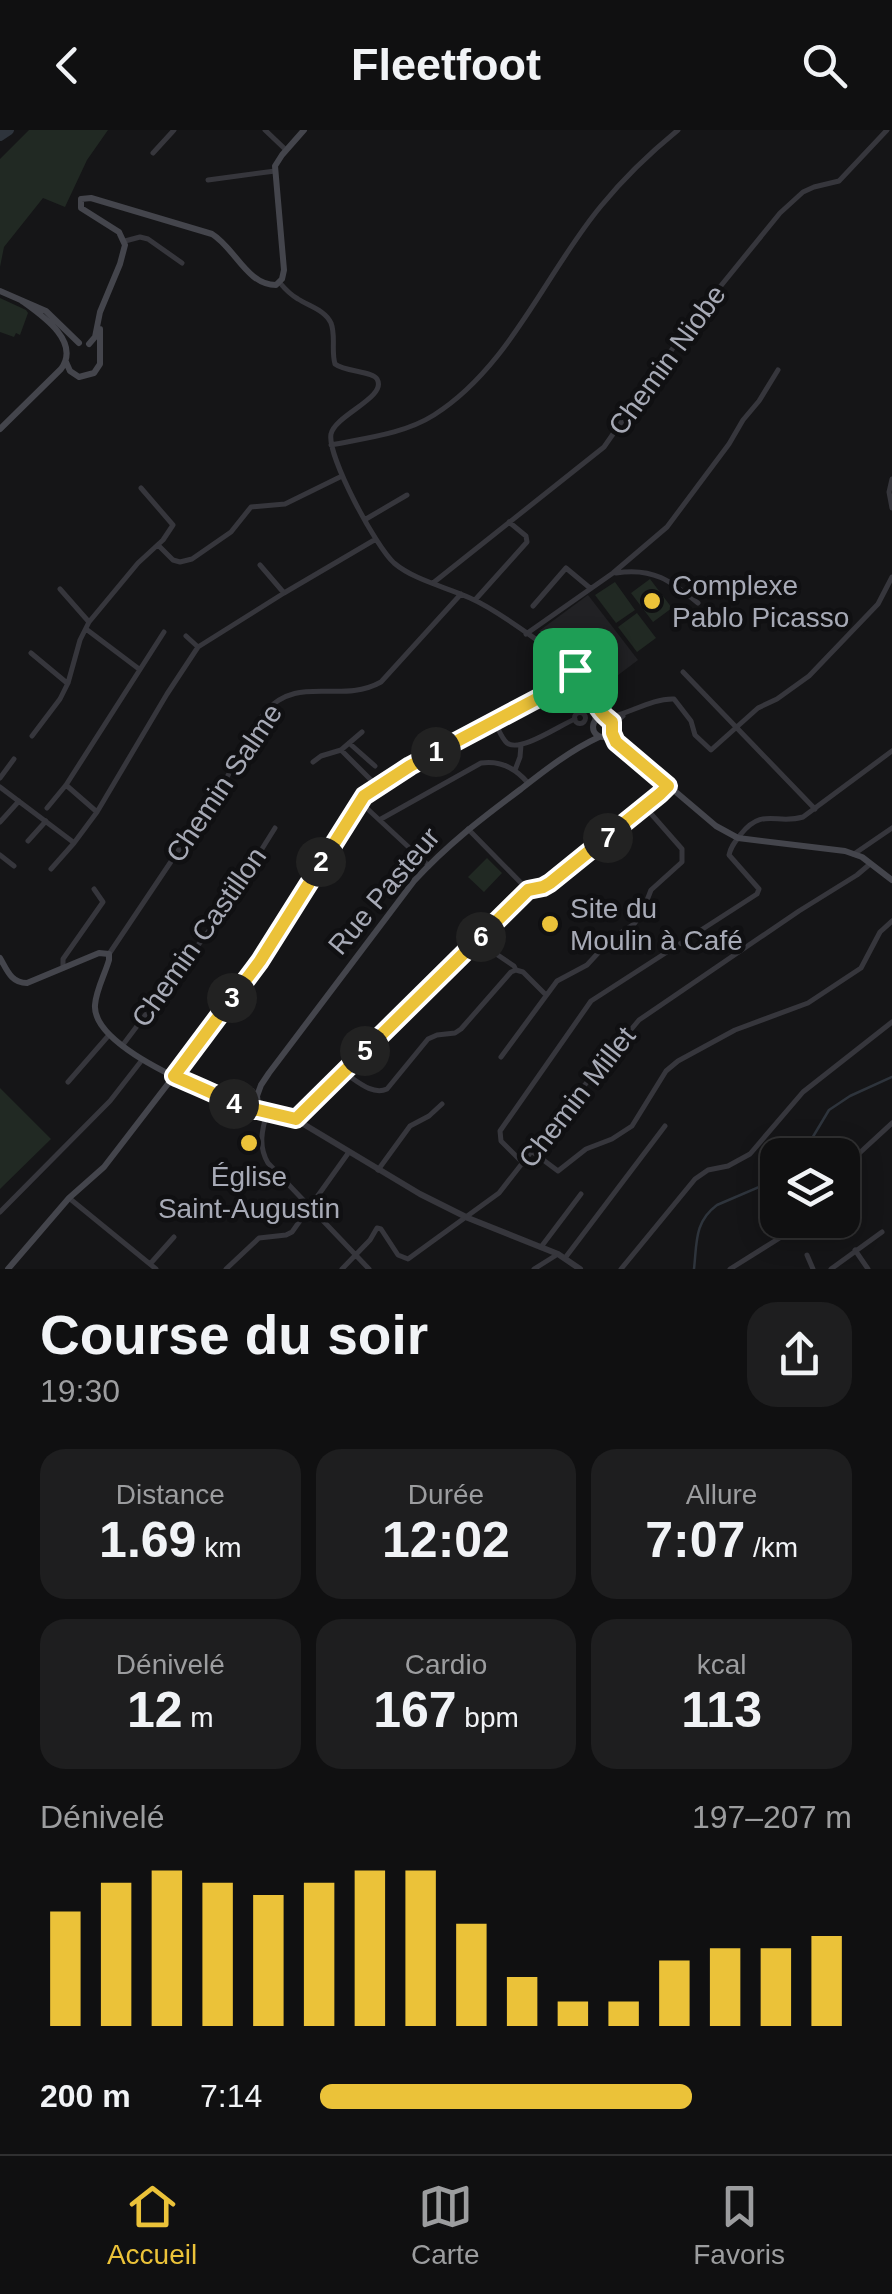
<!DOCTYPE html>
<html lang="fr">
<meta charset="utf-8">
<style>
body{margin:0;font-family:Helvetica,sans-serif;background:#1e1e1f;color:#f1f3f6;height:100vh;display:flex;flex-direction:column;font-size:38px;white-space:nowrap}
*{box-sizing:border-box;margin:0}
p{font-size:32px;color:#9c9d9f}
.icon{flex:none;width:55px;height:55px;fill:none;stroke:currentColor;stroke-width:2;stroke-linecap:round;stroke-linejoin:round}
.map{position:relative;height:1139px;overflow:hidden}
.sheet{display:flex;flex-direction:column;background:#101011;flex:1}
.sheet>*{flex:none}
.buttons{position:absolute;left:760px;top:1008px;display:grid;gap:20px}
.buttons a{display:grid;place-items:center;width:100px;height:100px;border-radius:20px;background:#101011;box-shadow:0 5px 25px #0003,0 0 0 2px #303031;font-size:50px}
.pin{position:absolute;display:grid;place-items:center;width:85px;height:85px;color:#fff;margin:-42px;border-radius:20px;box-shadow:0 5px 15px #0006}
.km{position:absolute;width:50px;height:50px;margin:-25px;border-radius:50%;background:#222;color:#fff;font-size:28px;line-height:50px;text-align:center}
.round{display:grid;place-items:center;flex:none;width:105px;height:105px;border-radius:30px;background:#1e1e1f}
.overview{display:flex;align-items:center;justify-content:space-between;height:170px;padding:0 40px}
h1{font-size:55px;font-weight:600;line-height:75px}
.stats{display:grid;grid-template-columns:repeat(3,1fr);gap:15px;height:170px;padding:10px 40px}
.stats div{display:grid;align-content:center;border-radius:25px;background:#1e1e1f;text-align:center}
.stats b{font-size:50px;font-weight:600}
.stats small{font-size:28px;font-weight:400}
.stats p{font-size:28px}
.chart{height:280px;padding:20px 40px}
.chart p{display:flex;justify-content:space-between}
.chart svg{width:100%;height:180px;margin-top:10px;stroke:#ebc239;stroke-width:6}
ul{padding:0 40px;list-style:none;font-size:32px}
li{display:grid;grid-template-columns:160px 120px 1fr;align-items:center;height:75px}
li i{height:25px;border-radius:12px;background:#ebc239}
header{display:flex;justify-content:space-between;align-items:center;height:130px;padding:0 40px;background:#101011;font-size:45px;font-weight:600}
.menu{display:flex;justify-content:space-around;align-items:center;height:140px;border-top:2px solid #303031;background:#101011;font-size:28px;color:#9c9d9f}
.menu a{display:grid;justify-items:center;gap:5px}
.menu .current{color:#ebc239}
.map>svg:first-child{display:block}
</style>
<header><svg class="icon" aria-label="back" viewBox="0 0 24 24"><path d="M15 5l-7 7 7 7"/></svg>Fleetfoot<svg class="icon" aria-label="search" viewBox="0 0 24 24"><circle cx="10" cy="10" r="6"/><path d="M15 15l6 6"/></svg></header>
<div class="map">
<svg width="892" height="1139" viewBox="0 0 892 1139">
<rect width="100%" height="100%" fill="#151517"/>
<path fill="#212124" d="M 588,465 L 638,530 L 597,561 L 580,533 L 539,501 Z"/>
<path fill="#212923" d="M 29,0 L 108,0 L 87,30 L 65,77 L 43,68 L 4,117 L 0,137 L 0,29 Z
M 0,168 L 26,180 L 28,183 L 20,205 L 16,203 L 14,207 L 0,202 Z
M 650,449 L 672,478 L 653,492 L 631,463 Z
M 615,452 L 635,480 L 616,493 L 595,465 Z
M 637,483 L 656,508 L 637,522 L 618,497 Z
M 487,728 L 502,743 L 484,762 L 468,747 Z
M 0,958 L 51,1009 L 0,1059 Z"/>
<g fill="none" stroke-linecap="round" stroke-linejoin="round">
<path stroke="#2e343c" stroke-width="2.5" d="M 802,1025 L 829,980 L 850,966 L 892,947
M 694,1139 C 697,1113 694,1092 717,1075 L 778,1049"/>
<path stroke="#2e343c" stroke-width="10" d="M 0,6 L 9,0"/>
<path stroke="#36363c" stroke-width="5" d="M 265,0 L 286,20
M 153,23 L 174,0
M 208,50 L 275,41
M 125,111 L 140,107 L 148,109 L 182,133
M 280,153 C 285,159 291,165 298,169 C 309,176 325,180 331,193 C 336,206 331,221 335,234 C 345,242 373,241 377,249 C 388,267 335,285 331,304 C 327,326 376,417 394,433 C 414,450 446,457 470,468 C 495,479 573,532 586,554 C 593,566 594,577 595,591
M 331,315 C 365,308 404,304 434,285 C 510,237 546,142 601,76 C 623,49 651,22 678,0
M 892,349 L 889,362 L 892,378
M 366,389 L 407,365
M 158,415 L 173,430 L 180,432 L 192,429 L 231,402 L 251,377 L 285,374 L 340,347
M 260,435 L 284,463
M 616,443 C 653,437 671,451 698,473
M 433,453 L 604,317 L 689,195 L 780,83 L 803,62 L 814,57 L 839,51 L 887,0
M 60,459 L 89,492
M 475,470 L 527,412 L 526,406 L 509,392
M 533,476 L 566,438 L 590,458
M 86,499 L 139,539
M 526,504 L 613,443 L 667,397 L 729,314 L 743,290 L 759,271 L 778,240
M 186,506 L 198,517
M 31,523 L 67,553
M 683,542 L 815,679
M574.5 588a5.5 5.5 0 1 1 11 0a5.5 5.5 0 1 1-11 0Z
M 607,588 C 629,584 652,568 674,569 L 691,591 L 695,605 L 711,620 L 758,578 L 777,569 L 809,546 L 878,474 L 892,447
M 494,591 C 498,597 501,608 507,613 C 520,623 560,595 575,589
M 613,595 L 623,586
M 32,606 L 60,569 L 68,553 L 80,510 L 89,492 L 138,433 L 163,410 L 173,395 L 141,358
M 349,613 L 375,636
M 341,620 L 377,656
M 313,632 L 321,626 L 341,620 L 362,602
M 515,640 L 520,627 L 521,615
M 0,648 L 14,629
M 66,655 L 97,682
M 0,657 L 73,712
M 360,672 L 429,736
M 47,678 L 66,655 L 164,502
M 381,689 L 481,633 C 500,630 516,639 528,653
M 0,692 L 19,671
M 468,699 L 528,760
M 28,711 L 46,691
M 854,724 L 892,698
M 0,725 L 14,736
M 51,739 L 74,713 L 97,682 L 167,564 L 198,517 L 284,463 L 376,409
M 477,811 L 514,836 L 516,840 L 523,842 L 546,865
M 109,824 L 223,654 L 264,583 C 298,543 340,575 381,552 L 461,464
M 63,838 L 63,829 L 103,772 L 94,759
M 122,916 L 220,786 L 275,698
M 501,927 L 557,851 L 587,835 L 611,809 L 634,794 L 642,783 L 651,760 L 682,732 L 682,719 L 646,678
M 343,942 C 356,950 372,966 387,959 L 428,909 L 437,905 L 455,903 L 461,899 L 511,842 L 516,840
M 174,946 L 260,831 L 365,666 L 410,636 L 546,564 L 575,539
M 68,952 L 109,905
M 267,982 C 262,1000 258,1016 268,1033 L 369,1139
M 295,989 L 528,760 L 543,757 L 550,753 L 646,678 L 668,656
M 534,1023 L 558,1041 L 586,1019 L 612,1009 L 632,996 L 666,941 L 678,931 L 735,900 L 808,873 L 861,838 L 880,802 L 892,791
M 524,1034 L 501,1011 L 500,1001 L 591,871 L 757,764 L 759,759 L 729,725 C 731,716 735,712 741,704 C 763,677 776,695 803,687 L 892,621
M 378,1040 L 410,996 L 429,986 L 442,974
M 842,1056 L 853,1029 L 892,993
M 69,1068 L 156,1139
M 0,1082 L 110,971 L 142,930
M 541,1117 L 581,1064
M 855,1120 L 868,1139
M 807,1125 L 813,1139
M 565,1128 L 665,996
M 150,1134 L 174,1107
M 226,1139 L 259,1108 L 286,1105 L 292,1102 L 349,1022
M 342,1139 L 370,1110 L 377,1098 L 381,1099 L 398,1125 L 408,1129 L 499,1063 L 563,981 L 639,890 L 799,781 L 857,745 L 870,734
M 534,1139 L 558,1124
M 621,1139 L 695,1049 L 708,1040 L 728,1036 L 750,1024 L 803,962 L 892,892
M 730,1139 L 786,1104 L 803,1090
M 831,1139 L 882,1102"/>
<path stroke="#36363c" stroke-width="6" d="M 255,979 L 295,989 L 420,1064 L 468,1088 L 558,1124 L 580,1139"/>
<path stroke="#44454c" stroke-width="6" d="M 0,161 L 46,181 L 79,213
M 89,214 L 95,207 L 100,182 L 120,134 L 125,115 L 119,102 L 81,78 L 81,69 L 91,68 L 212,104 C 235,118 247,155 276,155 L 282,149 L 284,140 L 275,36 L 282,25 L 304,0
M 66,232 L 70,241 L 79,247 L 94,243 L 100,234 L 100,199
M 0,299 L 61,239 C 81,212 43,186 22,171
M593 597a10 10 0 1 1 20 0a10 10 0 1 1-20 0Z
M 606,607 L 617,612 L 716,696 L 738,708 L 845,721 L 862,727 L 892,750
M 0,828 C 7,840 11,853 27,853 L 99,823 L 109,824 L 109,830 C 105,844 96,860 95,875 C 92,914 188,953 217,967 C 227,972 237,973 245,980 L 252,980 L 258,974 L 257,966 L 251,961
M 257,966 L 261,955 L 269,943 L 414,751 C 448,714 481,689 521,659 C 545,640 571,620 599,607
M 228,971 L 239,968 L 245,962 L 252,961
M 8,1139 L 69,1068 L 104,1037 L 174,946"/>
</g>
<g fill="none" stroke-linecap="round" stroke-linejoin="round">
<defs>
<path id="route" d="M 575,540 C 591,558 592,578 612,592 L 612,603 L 616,612 L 668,656 L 660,664 L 550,753 L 543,757 L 528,760 L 296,989 L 258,980 L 245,980 C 234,971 191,954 174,946 L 260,831 L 364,666 L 410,636 L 546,564 Z"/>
</defs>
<use href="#route" stroke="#fff" stroke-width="20"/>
<use href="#route" stroke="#ebc239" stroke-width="12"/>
</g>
<g fill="#ebc239" stroke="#101012" stroke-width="4">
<circle cx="652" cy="471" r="10"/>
<circle cx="550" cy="794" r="10"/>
<circle cx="249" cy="1013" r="10"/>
</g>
<g text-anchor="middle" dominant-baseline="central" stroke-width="9" stroke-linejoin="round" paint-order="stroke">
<g font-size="28" fill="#a7aab6" stroke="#101012">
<text transform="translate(667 230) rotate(-54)">Chemin Niobe</text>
<text transform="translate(224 653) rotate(-56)">Chemin Salme</text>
<text transform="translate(384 761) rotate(-50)">Rue Pasteur</text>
<text transform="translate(199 807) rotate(-55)">Chemin Castillon</text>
<text transform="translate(577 967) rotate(-52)">Chemin Millet</text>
</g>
<g font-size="28" fill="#a7aab6" stroke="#101012" text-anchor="start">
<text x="672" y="455">Complexe<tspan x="672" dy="32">Pablo Picasso</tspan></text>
<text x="570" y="778">Site du<tspan x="570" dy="32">Moulin à Café</tspan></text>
<text x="249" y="1046" text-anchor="middle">Église<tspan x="249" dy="32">Saint-Augustin</tspan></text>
</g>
</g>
</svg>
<div class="buttons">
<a><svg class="icon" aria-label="layers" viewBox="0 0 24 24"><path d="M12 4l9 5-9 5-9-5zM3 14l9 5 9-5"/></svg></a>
</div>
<div class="pin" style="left:575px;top:540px;background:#1e9e55"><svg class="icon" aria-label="arrive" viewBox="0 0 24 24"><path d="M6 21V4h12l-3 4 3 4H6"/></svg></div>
<b class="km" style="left:436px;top:622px">1</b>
<b class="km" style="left:321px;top:732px">2</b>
<b class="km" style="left:232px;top:868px">3</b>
<b class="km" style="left:234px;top:974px">4</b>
<b class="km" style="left:365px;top:921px">5</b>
<b class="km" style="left:481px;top:807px">6</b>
<b class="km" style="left:608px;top:708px">7</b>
</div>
<section class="sheet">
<div class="overview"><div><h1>Course du soir</h1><p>19:30</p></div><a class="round"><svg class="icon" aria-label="share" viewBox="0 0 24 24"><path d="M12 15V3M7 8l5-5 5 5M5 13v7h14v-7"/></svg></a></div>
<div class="stats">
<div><p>Distance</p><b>1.69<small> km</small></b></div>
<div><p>Durée</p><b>12:02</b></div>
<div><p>Allure</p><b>7:07<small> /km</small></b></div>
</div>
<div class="stats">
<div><p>Dénivelé</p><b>12<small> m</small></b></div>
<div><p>Cardio</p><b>167<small> bpm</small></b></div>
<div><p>kcal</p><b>113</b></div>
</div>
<div class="chart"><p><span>Dénivelé</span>197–207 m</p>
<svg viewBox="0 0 160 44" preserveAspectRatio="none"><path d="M5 44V16M15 44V9M25 44V6M35 44V9M45 44V12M55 44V9M65 44V6M75 44V6M85 44V19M95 44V32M105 44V38M115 44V38M125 44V28M135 44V25M145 44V25M155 44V22"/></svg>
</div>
<ul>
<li><b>200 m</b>7:14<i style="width:70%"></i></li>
</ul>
</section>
<nav class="menu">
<a class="current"><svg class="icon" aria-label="home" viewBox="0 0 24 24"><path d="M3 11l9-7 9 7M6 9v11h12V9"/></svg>Accueil</a>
<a><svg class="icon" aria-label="map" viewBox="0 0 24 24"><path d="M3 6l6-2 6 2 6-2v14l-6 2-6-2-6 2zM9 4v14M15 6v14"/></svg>Carte</a>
<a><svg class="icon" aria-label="saved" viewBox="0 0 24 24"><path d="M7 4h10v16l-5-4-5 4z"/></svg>Favoris</a>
</nav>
